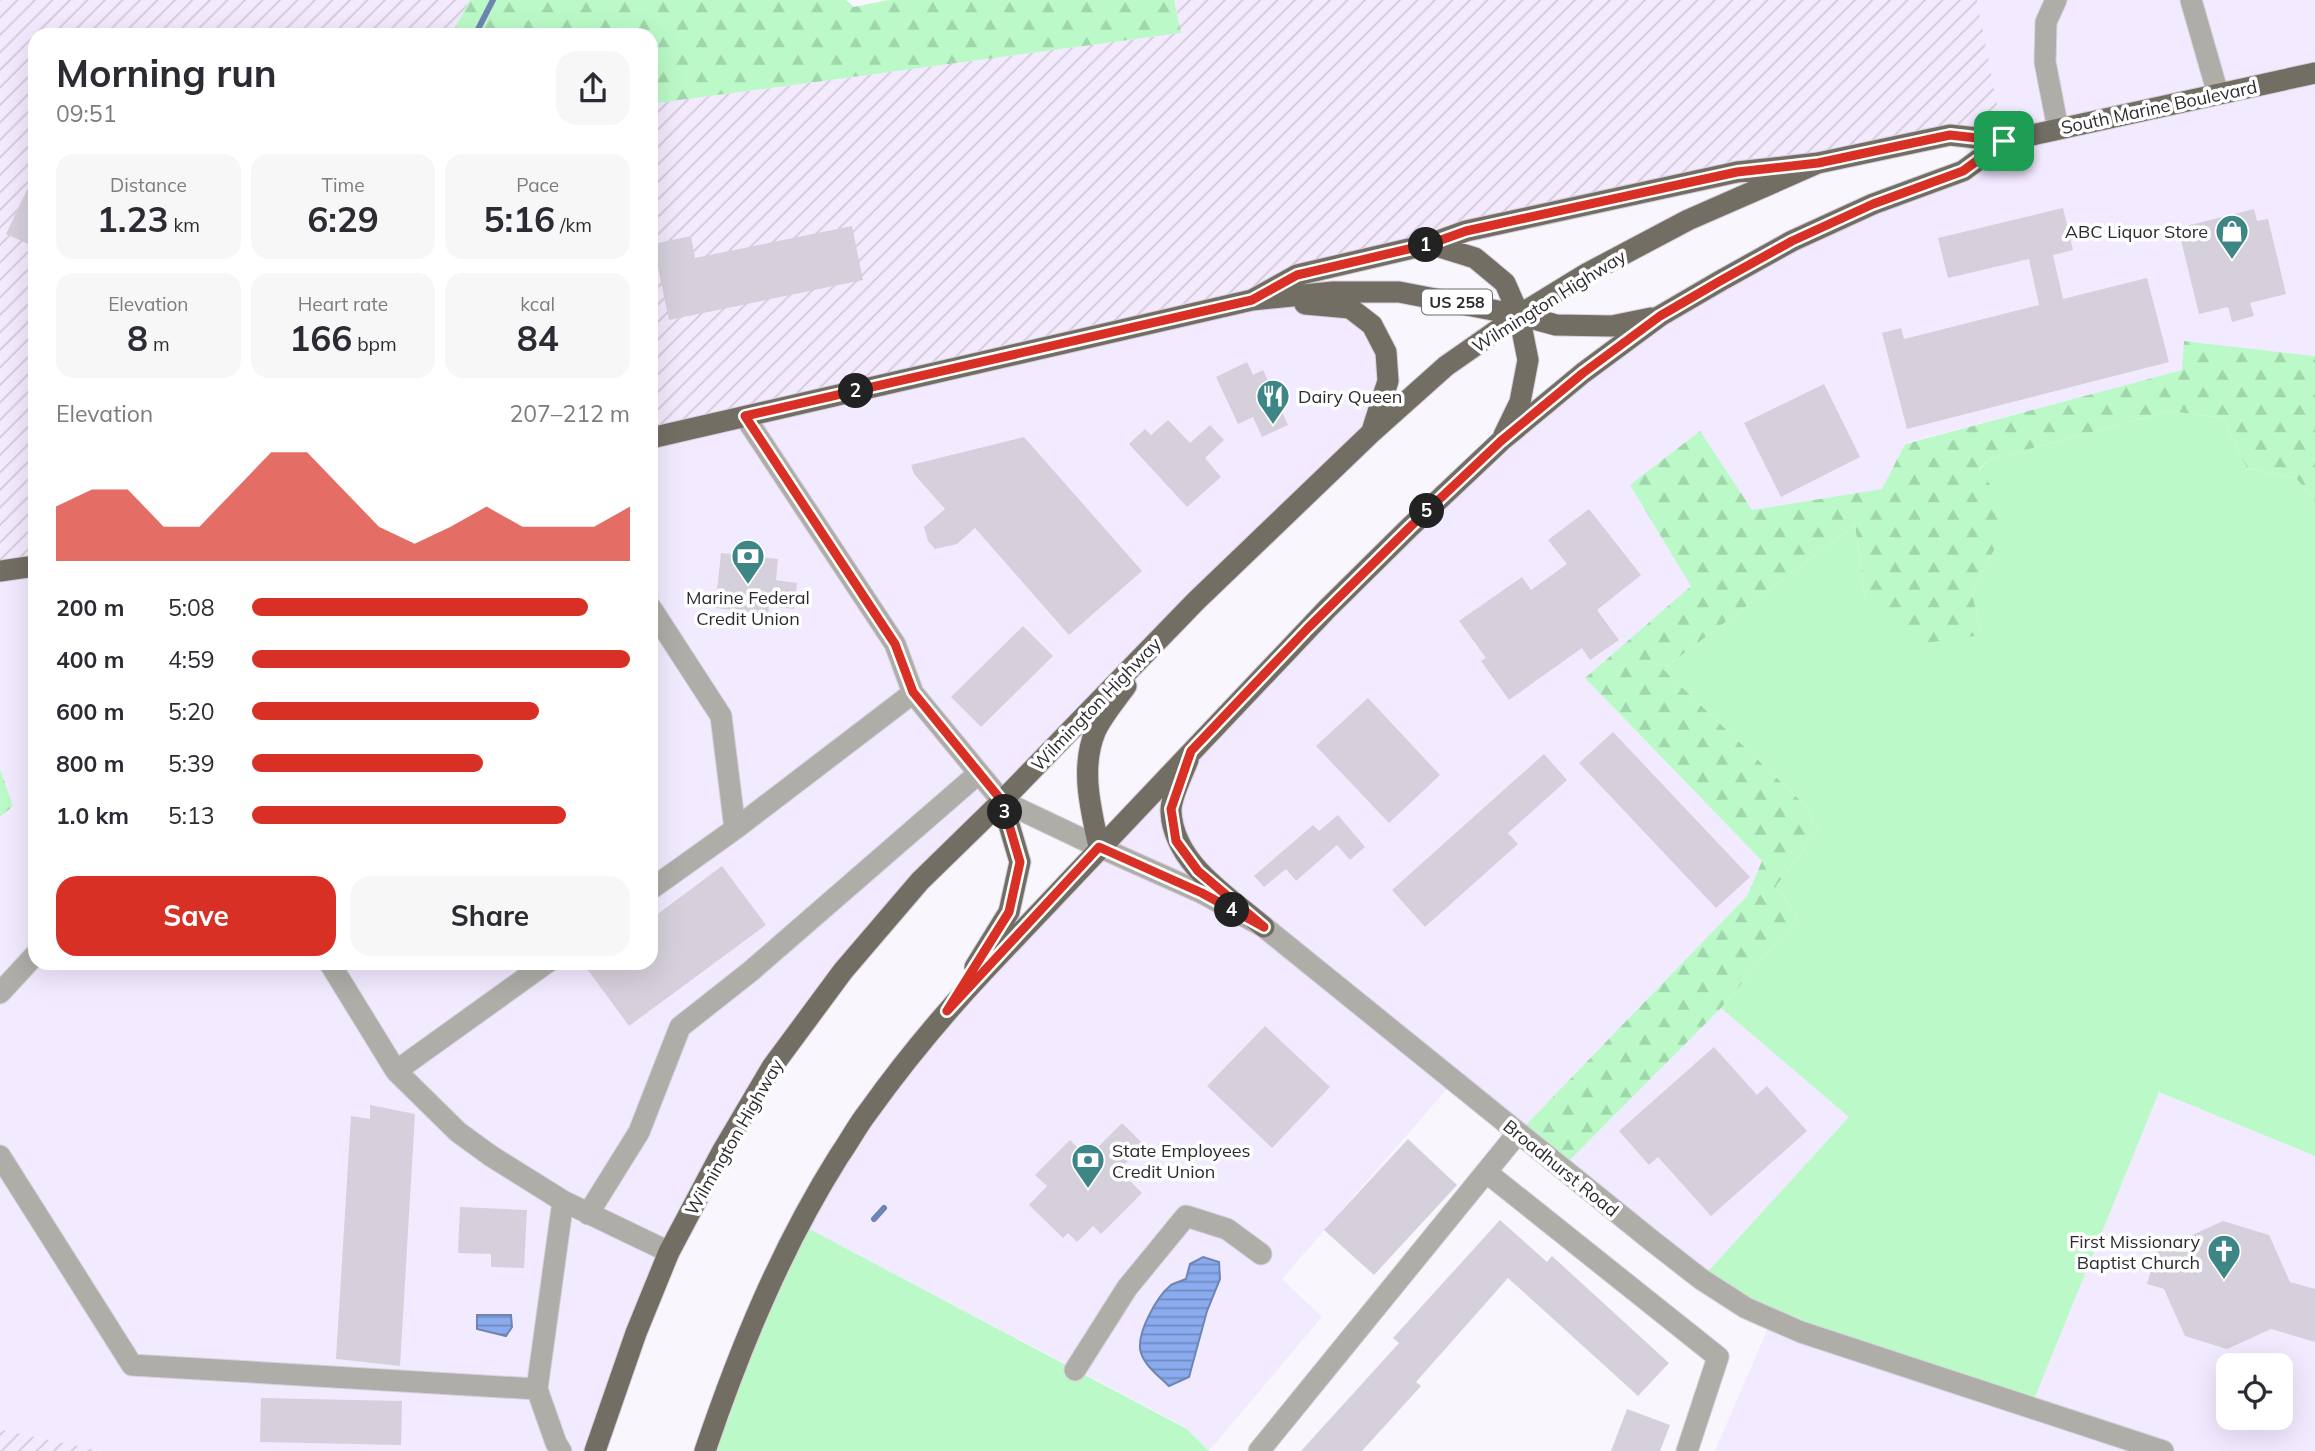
<!DOCTYPE html>
<meta charset="utf-8">
<style>
body{margin:0;font-family:Mulish,sans-serif;background:#f7f7f7;color:#2b2b33;height:100vh;display:flex;flex-direction:column;font-size:26px;white-space:nowrap}
*{box-sizing:border-box;margin:0}
p{font-size:23px;color:#7c7c81}
.icon{flex:none;width:38px;height:38px;fill:none;stroke:currentColor;stroke-width:2;stroke-linecap:round;stroke-linejoin:round}
.map{position:relative;flex:1;overflow:hidden}
.sheet{position:absolute;left:28px;top:28px;width:630px;height:942px;display:flex;flex-direction:column;background:#fff;border-radius:21px;box-shadow:0 7px 28px #0002}
.sheet>*{flex:none}
.fabs{position:absolute;left:2216px;top:1353px;display:grid;gap:14px}
.fabs a{display:grid;place-items:center;width:77px;height:77px;border-radius:14px;background:#fff;box-shadow:0 7px 28px #0002;font-size:35px}
.pin{position:absolute;display:grid;place-items:center;width:60px;height:60px;color:#fff;margin:-30px;border-radius:14px;box-shadow:0 4px 10px #0006}
.km{position:absolute;width:35px;height:35px;margin:-18px;border-radius:50%;background:#222;color:#fff;font-size:19px;line-height:35px;text-align:center}
.round{display:grid;place-items:center;flex:none;width:74px;height:74px;border-radius:21px;background:#f7f7f7}
.head{display:flex;align-items:center;justify-content:space-between;height:119px;padding:0 28px}
h1{font-size:38px;font-weight:700;line-height:52px}
.stats{display:grid;grid-template-columns:repeat(3,1fr);gap:10px;height:119px;padding:7px 28px}
.stats div{display:grid;align-content:center;border-radius:18px;background:#f7f7f7;text-align:center}
.stats b{font-size:35px;font-weight:700}
.stats small{font-size:19px;font-weight:400}
.stats p{font-size:19px}
.chart{height:196px;padding:14px 28px}
.chart p{display:flex;justify-content:space-between}
.chart svg{width:100%;height:126px;margin-top:7px;fill:#d93025;opacity:.7}
.primary-button{display:flex;gap:14px;margin-top:auto;padding:14px 28px}
.primary-button a{flex:1;height:80px;border-radius:21px;background:#d93025;color:#fff;font-size:28px;font-weight:700;line-height:80px;text-align:center}
.primary-button a+a{background:#f7f7f7;color:#2b2b33}
ul{padding:0 28px;list-style:none;font-size:23px}
li{display:grid;grid-template-columns:112px 84px 1fr;align-items:center;height:52px}
li i{height:18px;border-radius:9px;background:#d93025}
.map>svg:first-child{display:block}
</style>
<div class="map">
<svg width="2315" height="1451" viewBox="0 0 2315 1451">
<defs>
<pattern id="industrial-furrows" width="10" height="10" patternUnits="userSpaceOnUse" patternTransform="scale(1.75)"><rect width="10" height="10" fill="#f4eafe"/><path d="M-1 1l2-2M0 10L10 0M9 11l2-2" fill="none" stroke="#d2c9da"/></pattern>
<pattern id="forest-firs" width="22" height="20" patternUnits="userSpaceOnUse" patternTransform="scale(1.75)"><rect width="22" height="20" fill="#bbfac8"/><path d="M5 1l3.5 6h-7zM16 11l3.5 6h-7z" fill="#a1d6ac"/></pattern>
<pattern id="water-rules" width="6" height="5" patternUnits="userSpaceOnUse" patternTransform="scale(1.75)"><rect width="6" height="5" fill="#8aabed"/><path d="M0 2.5h6" fill="none" stroke="#718bc0"/></pattern>
</defs>
<rect width="100%" height="100%" fill="#faf6fe"/>
<path fill="#f2eaff" fill-rule="evenodd" d="M 1977,0 L 2315,0 L 2315,356 L 2185,341 L 2183,370 L 1905,443 L 1883,489 L 1752,510 L 1691,586 L 1585,678 L 1762,861 L 1747,896 L 1517,1134 L 1453,1082 L 1282,1279 L 1322,1317 L 1209,1451 L 1187,1428 L 800,1224 L 947,1011 L 1410,527 L 1660,316 L 2004,141 Z
M 1252,300 L 1350,308 L 1386,352 L 1371,433 L 920,881 L 723,1150 L 595,1451 L 102,1451 L 2,1430 L 0,1427 L 0,817 L 13,806 L 0,769 L 0,568 L 35,565 L 35,962 L 651,962 L 651,438 Z
M 1721,1008 L 1850,1117 L 1701,1279 L 1561,1169 Z
M 2159,1092 L 2315,1156 L 2315,1451 L 1715,1451 L 1772,1319 L 2031,1407 ZM 2228,1365 L 2280,1365 L 2280,1418 L 2228,1418 Z"/>
<path fill="url(#industrial-furrows)" d="M 0,0 L 470,0 L 451,35 L 35,35 L 35,566 L 0,571 Z
M 1174,0 L 1977,0 L 2004,141 L 1950,135 L 1466,231 L 1252,300 L 651,438 L 651,104 L 1181,33 Z
M 0,1427 L 2,1430 L 102,1451 L 0,1451 Z"/>
<path fill="#bbfac8" d="M 2170,411 L 2223,418 L 2247,468 L 2296,478 L 2315,501 L 2315,1156 L 2159,1092 L 2031,1407 L 1801,1332 L 1701,1279 L 1849,1117 L 1721,1008 L 1798,917 L 1776,886 L 1818,831 L 1805,805 L 1663,669 L 1855,525 L 1865,597 L 1982,635 L 1972,594 L 1996,546 L 1979,470 L 1989,460 Z
M 800,1224 L 1187,1429 L 1209,1451 L 705,1451 Z"/>
<path fill="url(#forest-firs)" d="M 470,0 L 846,0 L 854,7 L 888,0 L 1174,0 L 1181,33 L 651,104 L 651,35 L 451,35 Z
M 2184,341 L 2315,356 L 2315,501 L 2296,478 L 2247,468 L 2223,418 L 2170,411 L 1989,460 L 1979,469 L 2005,506 L 1996,546 L 1972,594 L 1982,635 L 1912,645 L 1865,597 L 1855,525 L 1663,669 L 1805,805 L 1818,831 L 1776,886 L 1798,917 L 1721,1008 L 1561,1169 L 1517,1134 L 1747,896 L 1762,861 L 1585,678 L 1691,586 L 1630,485 L 1700,431 L 1752,510 L 1882,489 L 1905,444 L 2182,370 Z
M 0,769 L 13,806 L 0,817 Z"/>
<path fill="url(#water-rules)" stroke="#6e85b4" stroke-width="2" d="M 1203,1257 L 1219,1262 L 1220,1279 L 1207,1311 L 1189,1377 L 1169,1386 C 1160,1377 1145,1366 1141,1353 C 1135,1335 1157,1296 1171,1285 C 1175,1283 1181,1281 1186,1279 L 1190,1264 Z
M 477,1315 L 511,1315 L 512,1327 L 506,1336 L 477,1329 Z"/>
<g fill="none" stroke-linecap="round" stroke-linejoin="round">
<path stroke="#6e85b4" stroke-width="6" d="M 475,35 L 493,0
M 874,1219 L 884,1208"/>
</g>
<path fill="#d6d0dc" d="M 35,173 L 35,247 L 6,234 Z
M 2063,208 L 2073,250 L 2053,255 L 2063,299 L 2147,278 L 2169,362 L 1907,429 L 1882,333 L 1901,328 L 1904,339 L 2039,305 L 2029,259 L 1948,278 L 1938,238 Z
M 2254,209 L 2257,221 L 2268,219 L 2286,294 L 2250,303 L 2254,316 L 2232,322 L 2228,307 L 2199,314 L 2178,228 Z
M 852,226 L 863,280 L 669,320 L 653,244 L 691,236 L 695,258 Z
M 1247,362 L 1253,375 L 1263,370 L 1288,425 L 1262,437 L 1253,417 L 1238,424 L 1216,377 Z
M 1824,384 L 1860,457 L 1781,497 L 1744,423 Z
M 1168,420 L 1190,443 L 1210,425 L 1224,440 L 1205,458 L 1221,477 L 1187,507 L 1129,444 L 1145,429 L 1151,435 Z
M 1024,437 L 1142,571 L 1069,635 L 975,528 L 957,544 L 935,549 L 928,541 L 924,527 L 945,509 L 914,474 L 911,465 Z
M 1589,509 L 1641,575 L 1597,610 L 1619,640 L 1590,660 L 1582,648 L 1509,700 L 1481,661 L 1486,658 L 1459,621 L 1522,577 L 1531,590 L 1567,564 L 1548,540 Z
M 721,553 L 778,559 L 776,580 L 797,583 L 794,609 L 769,606 L 768,614 L 715,608 Z
M 1023,626 L 1053,656 L 981,727 L 951,697 Z
M 1368,698 L 1440,775 L 1389,823 L 1316,746 Z
M 1613,732 L 1750,877 L 1716,908 L 1579,763 Z
M 1544,754 L 1567,780 L 1508,833 L 1518,844 L 1425,927 L 1392,890 Z
M 1338,815 L 1365,847 L 1350,860 L 1337,845 L 1296,881 L 1286,869 L 1264,887 L 1254,876 L 1313,825 L 1319,831 Z
M 722,866 L 766,925 L 629,1026 L 582,962 L 651,962 L 651,919 Z
M 1265,1026 L 1330,1087 L 1272,1148 L 1207,1086 Z
M 1714,1047 L 1757,1095 L 1767,1086 L 1807,1131 L 1711,1216 L 1658,1157 L 1649,1165 L 1619,1131 Z
M 370,1105 L 415,1114 L 400,1366 L 336,1359 L 351,1116 L 370,1119 Z
M 1122,1123 L 1144,1145 L 1119,1170 L 1142,1193 L 1101,1234 L 1093,1226 L 1077,1242 L 1068,1233 L 1063,1238 L 1029,1205 L 1047,1186 L 1035,1175 L 1070,1140 L 1079,1149 L 1086,1142 L 1095,1150 Z
M 1408,1139 L 1457,1185 L 1374,1275 L 1324,1230 Z
M 460,1207 L 527,1210 L 524,1268 L 491,1267 L 491,1254 L 458,1253 Z
M 1500,1220 L 1547,1262 L 1552,1256 L 1669,1363 L 1638,1396 L 1508,1278 L 1416,1382 L 1421,1386 L 1362,1451 L 1301,1451 L 1399,1343 L 1393,1338 Z
M 2223,1221 L 2269,1235 L 2290,1282 L 2315,1289 L 2315,1342 L 2271,1329 L 2227,1349 L 2185,1336 L 2164,1289 L 2147,1284 L 2161,1236 L 2179,1241 Z
M 261,1398 L 402,1401 L 401,1445 L 260,1442 Z
M 1627,1409 L 1670,1425 L 1660,1451 L 1611,1451 Z"/>
<g fill="none" stroke-linecap="round" stroke-linejoin="round">
<defs>
<path id="street" d="M 2056,0 L 2046,22 L 2045,62 L 2058,129
M 2191,0 L 2218,94
M 745,417 L 895,644 L 913,693 L 1002,801 L 1099,847 L 1202,893 L 1264,927 L 1651,1240 L 1701,1279 L 1746,1308 L 1801,1332 L 2163,1451
M 651,608 L 721,716 L 735,829
M 651,889 L 735,829 L 913,693
M 329,962 L 396,1071 L 458,1132 L 491,1156 L 563,1201 L 669,1252
M 0,993 L 35,955
M 396,1071 L 548,962
M 0,1156 L 132,1365 L 537,1389
M 1486,1172 L 1718,1357 L 1687,1451
M 588,1214 L 639,1132 L 680,1027 L 751,971 L 979,773
M 1075,1370 L 1127,1288 L 1186,1216 L 1227,1229 L 1261,1254
M 561,1451 L 556,1443 L 537,1389 L 563,1201
M 1259,1451 L 1517,1134"/>
<path id="primary" d="M 1430,244 L 1475,258 L 1505,283 L 1519,315 L 1528,360 L 1520,402 L 1504,435
M 1252,300 L 1297,275 L 1430,244 L 1466,231 L 1737,172 L 1818,163 L 1950,135 L 2004,141 L 2315,73
M 1305,304 L 1350,308 L 1372,325 L 1386,352 L 1388,381 L 1372,431
M 651,438 L 1252,300 L 1333,292 L 1399,292 L 1519,315 L 1556,325 L 1612,326 L 1651,318
M 0,571 L 35,566
M 1188,760 C 1183,773 1170,799 1171,812 C 1174,864 1228,896 1264,927
M 1099,847 C 1091,810 1080,769 1095,732 C 1102,716 1116,700 1126,686
M 975,967 L 1009,912 L 1020,862 L 1002,801
M 595,1451 L 636,1333 L 669,1252 L 723,1150 L 772,1067 L 843,971 L 920,881 L 1002,801 L 1196,601 L 1371,433 L 1446,366 L 1519,315 L 1586,274 L 1688,220 L 1818,163
M 705,1451 C 740,1348 781,1248 839,1156 C 849,1142 857,1126 868,1112 C 903,1063 942,1016 983,972 L 1327,609 L 1410,527 L 1501,441 L 1583,373 L 1660,316 L 1720,281 L 1792,241 L 1873,204 L 1963,171 L 2004,141"/>
</defs>
<use href="#street" stroke="#d5d1d9" stroke-width="23"/>
<use href="#primary" stroke="#d5d1d9" stroke-width="23"/>
<use href="#street" stroke="#afada7" stroke-width="21"/>
<use href="#primary" stroke="#726e64" stroke-width="21"/>
</g>
<g fill="none" stroke-linecap="round" stroke-linejoin="round">
<defs>
<path id="route" d="M 1950,135 L 2004,141 L 1963,171 L 1873,204 L 1792,241 L 1720,281 L 1660,316 L 1583,373 L 1501,441 L 1410,527 L 1308,628 L 1191,751 L 1171,809 L 1176,841 L 1198,871 L 1264,927 L 1202,893 L 1099,847 L 947,1011 L 1009,912 L 1020,862 L 1002,801 L 913,692 L 895,644 L 745,416 L 1252,300 L 1297,275 L 1430,244 L 1466,231 L 1737,172 L 1818,163 Z"/>
</defs>
<use href="#route" stroke="#fff" stroke-width="14"/>
<use href="#route" stroke="#d93025" stroke-width="9"/>
</g>
<defs>
<symbol id="shop-pin" viewBox="-11 -11 22 30"><path d="M0 17L-7.5 6A9.5 9.5 0 1 1 7.5 6Z" fill="#3e8685" stroke="#fff"/><path d="M-5-2.5h2.3a2.7 3.5 0 0 1 5.4 0H5L5.5 6h-11ZM-1.5-2.5h3a1.5 2.3 0 0 0-3 0Z" fill="#fff"/></symbol>
<symbol id="restaurant-pin" viewBox="-11 -11 22 30"><path d="M0 17L-7.5 6A9.5 9.5 0 1 1 7.5 6Z" fill="#3e8685" stroke="#fff"/><path d="M-5-6h1v4h1v-4h1v4h1v-4h1v5L-1.5 .5V6h-2V.5L-5-1ZM5-6V6H3V1.5H1.5Q1.5-4 5-6Z" fill="#fff"/></symbol>
<symbol id="bank-pin" viewBox="-11 -11 22 30"><path d="M0 17L-7.5 6A9.5 9.5 0 1 1 7.5 6Z" fill="#3e8685" stroke="#fff"/><path d="M-6-4H6V4H-6ZM0-2.3a2.3 2.3 0 1 0 0 4.6a2.3 2.3 0 1 0 0-4.6Z" fill="#fff"/></symbol>
<symbol id="church-pin" viewBox="-11 -11 22 30"><path d="M0 17L-7.5 6A9.5 9.5 0 1 1 7.5 6Z" fill="#3e8685" stroke="#fff"/><path d="M-1.2-6h2.4v3.5h3.3v2.4h-3.3V6h-2.4V-.1h-3.3v-2.4h3.3Z" fill="#fff"/></symbol>
</defs>
<g fill-rule="evenodd">
<use href="#shop-pin" x="2213" y="212" width="38" height="52"/>
<use href="#restaurant-pin" x="1254" y="377" width="38" height="52"/>
<use href="#bank-pin" x="729" y="537" width="38" height="52"/>
<use href="#bank-pin" x="1069" y="1141" width="38" height="52"/>
<use href="#church-pin" x="2205" y="1232" width="38" height="52"/>
</g>
<g text-anchor="middle" dominant-baseline="central" stroke-width="7" stroke-linejoin="round" paint-order="stroke">
<rect fill="#fff" stroke="#6c6b6e" stroke-width="2" x="1422" y="289.5" width="70" height="25" rx="5"/>
<g font-size="16" font-weight="bold" fill="#2d2b30">
<text x="1457" y="302">US 258</text>
</g>
<g font-size="18" fill="#2d2b30" stroke="#fff">
<text transform="translate(2159 107) rotate(-12)">South Marine Boulevard</text>
<text transform="translate(1549 301) rotate(-32)">Wilmington Highway</text>
<text transform="translate(1096 704) rotate(-46)">Wilmington Highway</text>
<text transform="translate(734 1137) rotate(-60)">Wilmington Highway</text>
<text transform="translate(1561 1168) rotate(39)">Broadhurst Road</text>
</g>
<g font-size="18" fill="#2d2b30" stroke="#fff" text-anchor="end">
<text x="2208" y="231">ABC Liquor Store</text>
<text x="1298" y="396" text-anchor="start">Dairy Queen</text>
<text x="748" y="597" text-anchor="middle">Marine Federal<tspan x="748" dy="21">Credit Union</tspan></text>
<text x="1112" y="1150" text-anchor="start">State Employees<tspan x="1112" dy="21">Credit Union</tspan></text>
<text x="2200" y="1241">First Missionary<tspan x="2200" dy="21">Baptist Church</tspan></text>
</g>
</g>
</svg>
<div class="fabs">
<a><svg class="icon" aria-label="locate" viewBox="0 0 24 24"><circle cx="12" cy="12" r="6"/><path d="M12 2v4M12 18v4M2 12h4M18 12h4"/></svg></a>
</div>
<div class="pin" style="left:2004px;top:141px;background:#1e9e55"><svg class="icon" aria-label="arrive" viewBox="0 0 24 24"><path d="M6 21V4h12l-3 4 3 4H6"/></svg></div>
<b class="km" style="left:1426px;top:245px">1</b>
<b class="km" style="left:856px;top:391px">2</b>
<b class="km" style="left:1005px;top:812px">3</b>
<b class="km" style="left:1232px;top:910px">4</b>
<b class="km" style="left:1427px;top:511px">5</b>
<section class="sheet">
<div class="head"><div><h1>Morning run</h1><p>09:51</p></div><a class="round"><svg class="icon" aria-label="share" viewBox="0 0 24 24"><path d="M12 15V3M7 8l5-5 5 5M5 13v7h14v-7"/></svg></a></div>
<div class="stats">
<div><p>Distance</p><b>1.23<small> km</small></b></div>
<div><p>Time</p><b>6:29</b></div>
<div><p>Pace</p><b>5:16<small> /km</small></b></div>
</div>
<div class="stats">
<div><p>Elevation</p><b>8<small> m</small></b></div>
<div><p>Heart rate</p><b>166<small> bpm</small></b></div>
<div><p>kcal</p><b>84</b></div>
</div>
<div class="chart"><p><span>Elevation</span>207–212 m</p>
<svg viewBox="0 0 160 44" preserveAspectRatio="none"><path d="M0 44V25L10 19L20 19L30 32L40 32L50 19L60 6L70 6L80 19L90 32L100 38L110 32L120 25L130 32L140 32L150 32L160 25V44z"/></svg>
</div>
<ul>
<li><b>200 m</b>5:08<i style="width:89%"></i></li>
<li><b>400 m</b>4:59<i style="width:100%"></i></li>
<li><b>600 m</b>5:20<i style="width:76%"></i></li>
<li><b>800 m</b>5:39<i style="width:61%"></i></li>
<li><b>1.0 km</b>5:13<i style="width:83%"></i></li>
</ul>
<div class="primary-button"><a>Save</a><a>Share</a></div>
</section>
</div>
